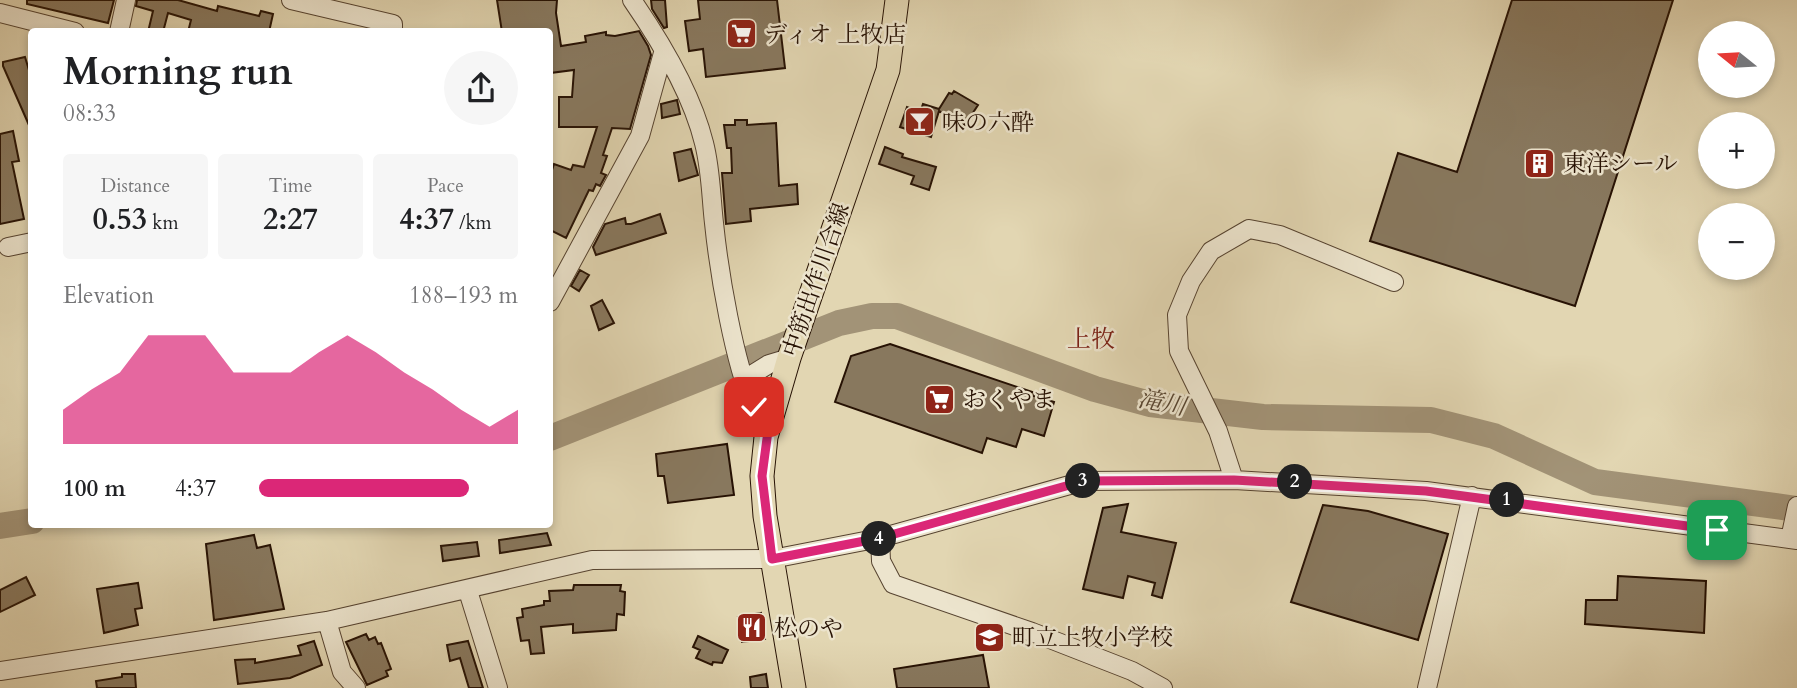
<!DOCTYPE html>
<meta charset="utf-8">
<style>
body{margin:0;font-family:Cardo,"Noto Serif JP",serif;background:#f6f6f6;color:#202124;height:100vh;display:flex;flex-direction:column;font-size:26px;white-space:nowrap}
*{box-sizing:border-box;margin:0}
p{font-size:23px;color:#757577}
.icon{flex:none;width:38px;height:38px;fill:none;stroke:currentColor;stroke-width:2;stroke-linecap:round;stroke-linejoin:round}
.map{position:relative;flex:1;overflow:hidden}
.details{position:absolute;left:28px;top:28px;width:525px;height:500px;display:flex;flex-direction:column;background:#fff;border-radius:7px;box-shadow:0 4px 10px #0003}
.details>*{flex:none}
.needle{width:46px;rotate:288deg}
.buttons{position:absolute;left:1698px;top:21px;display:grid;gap:14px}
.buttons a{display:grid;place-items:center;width:77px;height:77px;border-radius:50%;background:#fff;box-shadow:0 4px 10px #0003;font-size:35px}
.pin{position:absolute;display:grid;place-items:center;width:60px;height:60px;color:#fff;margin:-30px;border-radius:14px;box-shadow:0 4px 10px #0006}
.km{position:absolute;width:35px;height:35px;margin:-18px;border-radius:50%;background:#222;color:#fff;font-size:19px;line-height:35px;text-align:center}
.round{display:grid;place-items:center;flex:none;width:74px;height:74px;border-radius:37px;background:#f6f6f6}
.summary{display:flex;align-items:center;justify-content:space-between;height:119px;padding:0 35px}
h1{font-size:38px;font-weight:600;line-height:52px}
.stats{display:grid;grid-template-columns:repeat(3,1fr);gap:10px;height:119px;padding:7px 35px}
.stats div{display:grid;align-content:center;border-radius:7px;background:#f6f6f6;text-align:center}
.stats b{font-size:30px;font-weight:600}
.stats small{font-size:19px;font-weight:400}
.stats p{font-size:19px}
.chart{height:196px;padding:14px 35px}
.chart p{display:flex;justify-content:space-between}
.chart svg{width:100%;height:126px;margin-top:7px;fill:#db2777;opacity:.7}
ul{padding:0 35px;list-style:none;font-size:23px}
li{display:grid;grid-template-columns:112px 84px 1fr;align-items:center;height:52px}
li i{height:18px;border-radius:9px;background:#db2777}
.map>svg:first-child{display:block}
</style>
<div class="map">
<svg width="1797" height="688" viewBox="0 0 1797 688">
<rect width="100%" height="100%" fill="#e2d6b2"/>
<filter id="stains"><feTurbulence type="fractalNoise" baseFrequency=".00286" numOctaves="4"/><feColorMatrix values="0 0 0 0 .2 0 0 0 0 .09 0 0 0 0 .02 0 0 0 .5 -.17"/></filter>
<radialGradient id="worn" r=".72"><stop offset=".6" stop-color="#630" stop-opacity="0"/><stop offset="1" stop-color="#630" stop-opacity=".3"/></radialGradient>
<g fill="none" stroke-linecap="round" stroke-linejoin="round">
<path stroke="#a29377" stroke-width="26" d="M 550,438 L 839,323 L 872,316 L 897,316 L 1095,389 L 1150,404 L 1263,417 L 1431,420 L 1494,436 L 1595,482 L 1797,509
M 0,526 L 32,521"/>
</g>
<path fill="#88785e" stroke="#271204" stroke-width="2" d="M 27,0 L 114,0 L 108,23 L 27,4 Z
M 137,0 L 178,0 L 217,11 L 218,6 L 259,16 L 261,11 L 273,14 L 269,32 L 188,32 L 191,20 L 168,13 L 163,32 L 148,32 L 153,11 L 136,6 Z
M 497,0 L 557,0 L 556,13 L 561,46 L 586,42 L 585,36 L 606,32 L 606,35 L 615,36 L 639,31 L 648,46 L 651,55 L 630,129 L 612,128 L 603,155 L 607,156 L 601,173 L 606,175 L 600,186 L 596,184 L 593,191 L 589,190 L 566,238 L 550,230 L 550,176 L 554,164 L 571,170 L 573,165 L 584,167 L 597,127 L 559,127 L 559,97 L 572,97 L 574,70 L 550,73 L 550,32 L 502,32 Z
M 651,0 L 665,0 L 667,27 L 664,28 L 652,9 Z
M 698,0 L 777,0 L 785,68 L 706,77 L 703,49 L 689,51 L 685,21 L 700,19 Z
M 1512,0 L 1673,0 L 1575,306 L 1370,241 L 1398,153 L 1457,172 Z
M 25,57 L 32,80 L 32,132 L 3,66 L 3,62 Z
M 954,91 L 978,105 L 965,125 L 939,111 L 931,137 L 900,127 L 907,107 L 920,112 L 923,104 L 939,109 L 949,93 L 952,94 Z
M 677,100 L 680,114 L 662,118 L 661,104 Z
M 735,120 L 747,120 L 747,125 L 776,123 L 779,186 L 797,184 L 798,204 L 750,209 L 751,221 L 726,224 L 722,173 L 732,173 L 731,148 L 727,148 L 724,125 L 735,125 Z
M 13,131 L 19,161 L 12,162 L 24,219 L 0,224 L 0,134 Z
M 885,147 L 903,154 L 902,157 L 936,167 L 929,190 L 911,184 L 914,176 L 879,164 Z
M 691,149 L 698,175 L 679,181 L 674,153 Z
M 660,214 L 666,233 L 596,255 L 593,247 L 605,224 L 625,218 L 626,224 L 631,224 Z
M 580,270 L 589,275 L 579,291 L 571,286 Z
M 602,300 L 614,323 L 599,330 L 591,306 Z
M 890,344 L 1035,393 L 1034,396 L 1054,402 L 1044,436 L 1022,429 L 1016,447 L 987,438 L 982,453 L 835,402 L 851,356 Z
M 727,444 L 734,495 L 668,503 L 664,476 L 658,476 L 656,454 Z
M 1128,504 L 1121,532 L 1176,543 L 1162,598 L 1152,595 L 1155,583 L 1128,576 L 1123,598 L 1083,589 L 1103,508 Z
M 1323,505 L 1368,511 L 1448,534 L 1418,640 L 1291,602 Z
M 547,533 L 551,545 L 500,553 L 499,540 Z
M 254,535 L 257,548 L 270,545 L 284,609 L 214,620 L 206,544 Z
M 477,542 L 479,556 L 443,561 L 441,546 Z
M 1618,576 L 1706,581 L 1704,633 L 1585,624 L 1586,600 L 1617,600 Z
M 26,577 L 35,595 L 0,612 L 0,590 Z
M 138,583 L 142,608 L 135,609 L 138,625 L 104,633 L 97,589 Z
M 574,585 L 621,585 L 620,591 L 625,592 L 624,615 L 617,614 L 616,630 L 573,633 L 573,624 L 541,627 L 544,653 L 531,654 L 529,640 L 521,641 L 517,618 L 523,617 L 522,609 L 544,605 L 544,601 L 550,601 L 549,591 L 573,590 Z
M 761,613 L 765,639 L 742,642 L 738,617 Z
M 366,634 L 369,640 L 375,637 L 378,644 L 381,643 L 391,669 L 386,671 L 388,676 L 367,685 L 346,642 Z
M 698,636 L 728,650 L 722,663 L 713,662 L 712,665 L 696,658 L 700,650 L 693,647 Z
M 314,641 L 322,665 L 290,678 L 238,684 L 235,660 L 255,659 L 255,663 L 301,655 L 298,646 Z
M 468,641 L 483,688 L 469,688 L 460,658 L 450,661 L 447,645 Z
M 983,655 L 989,688 L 897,688 L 894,669 Z
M 122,674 L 135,674 L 136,688 L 97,688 L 96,681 L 122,677 Z
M 766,674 L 768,688 L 751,688 L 750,677 Z"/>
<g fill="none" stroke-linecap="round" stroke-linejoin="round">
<defs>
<path id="minor" d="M 291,0 L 393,24 L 393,32
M 632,0 C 661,42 692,94 704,143 C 711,170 711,197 714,223 C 719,272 734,363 754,407 L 770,417
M 0,13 L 75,32
M 119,32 L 126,0
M 8,247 L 32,242
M 550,302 L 640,136 L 663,53
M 745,379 L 769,364 L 789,358
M 1234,480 L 1218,431 L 1179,351 L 1177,315 L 1191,281 L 1211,251 L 1249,229 L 1280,235 L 1394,282
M 880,538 L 881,561 L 893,584 L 1032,632 L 1132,671 L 1163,688
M 1790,539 L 1797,506
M 468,591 L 498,688
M 327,621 L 342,672 L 356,688
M 0,671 L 327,621 L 592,560 L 772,559 L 880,538 L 1084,481 L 1234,480 L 1426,491 L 1797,540
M 1427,688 L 1472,496"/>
<path id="major" d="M 794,688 L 765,516 L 762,476 L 766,437 L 789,358 L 888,70 L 897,0"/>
</defs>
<use href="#minor" stroke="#564330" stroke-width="20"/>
<use href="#major" stroke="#271204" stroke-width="25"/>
<use href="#minor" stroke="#ece4cd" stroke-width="18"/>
<use href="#major" stroke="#e2d6b2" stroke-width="23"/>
</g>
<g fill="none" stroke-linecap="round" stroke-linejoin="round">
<defs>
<path id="route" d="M 754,407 L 770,416 L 762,476 L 772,559 L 880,538 L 1084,481 L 1234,480 L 1426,491 L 1717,530"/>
</defs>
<use href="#route" stroke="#fff" stroke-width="14"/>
<use href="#route" stroke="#db2777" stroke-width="9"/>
</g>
<defs>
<symbol id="supermarket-square" viewBox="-11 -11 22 22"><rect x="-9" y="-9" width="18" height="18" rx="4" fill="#8f2418" stroke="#ece4cd"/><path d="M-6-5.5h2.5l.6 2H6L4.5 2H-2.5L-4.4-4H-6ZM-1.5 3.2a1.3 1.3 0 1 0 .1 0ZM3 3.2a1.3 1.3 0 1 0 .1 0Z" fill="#fff"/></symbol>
<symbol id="bar-square" viewBox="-11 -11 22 22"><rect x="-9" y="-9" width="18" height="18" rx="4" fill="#8f2418" stroke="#ece4cd"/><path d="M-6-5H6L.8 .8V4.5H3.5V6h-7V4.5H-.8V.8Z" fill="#fff"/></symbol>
<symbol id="building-square" viewBox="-11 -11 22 22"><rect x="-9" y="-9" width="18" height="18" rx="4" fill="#8f2418" stroke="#ece4cd"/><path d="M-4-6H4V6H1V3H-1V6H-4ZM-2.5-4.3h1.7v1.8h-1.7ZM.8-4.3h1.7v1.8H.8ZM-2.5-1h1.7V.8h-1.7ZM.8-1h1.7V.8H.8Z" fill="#fff"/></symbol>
<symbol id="restaurant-square" viewBox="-11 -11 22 22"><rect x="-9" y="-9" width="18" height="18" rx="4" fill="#8f2418" stroke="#ece4cd"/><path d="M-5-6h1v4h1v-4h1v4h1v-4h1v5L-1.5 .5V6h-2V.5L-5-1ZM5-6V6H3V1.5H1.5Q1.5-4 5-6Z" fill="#fff"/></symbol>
<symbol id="school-square" viewBox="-11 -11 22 22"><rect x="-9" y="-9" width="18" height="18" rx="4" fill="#8f2418" stroke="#ece4cd"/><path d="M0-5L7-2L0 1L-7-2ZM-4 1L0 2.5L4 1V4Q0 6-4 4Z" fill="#fff"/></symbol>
</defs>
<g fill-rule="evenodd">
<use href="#supermarket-square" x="724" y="16" width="35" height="35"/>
<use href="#bar-square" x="902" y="104" width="35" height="35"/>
<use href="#building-square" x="1522" y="146" width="35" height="35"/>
<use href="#supermarket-square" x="922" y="382" width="35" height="35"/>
<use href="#restaurant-square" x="734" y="610" width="35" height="35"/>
<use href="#school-square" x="972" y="620" width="35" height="35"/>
</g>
<g text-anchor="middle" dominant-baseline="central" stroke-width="5" stroke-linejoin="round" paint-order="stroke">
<g font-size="23" fill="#271204" stroke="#ece4cd" text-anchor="start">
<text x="764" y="34">ディオ 上牧店</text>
<text x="942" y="122">味の六酔</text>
<text x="1563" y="163">東洋シール</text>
<text x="963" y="399">おくやま</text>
<text x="774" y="628">松のや</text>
<text x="1012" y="637">町立上牧小学校</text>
</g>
<g font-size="23" fill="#271204" stroke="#ece4cd">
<text transform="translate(816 280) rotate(-71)">中筋出作川合線</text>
</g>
<g font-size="24" fill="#7a1f14" stroke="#ece4cd">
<text x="1091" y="339">上牧</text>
</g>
<g font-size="24" font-style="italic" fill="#584632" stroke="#ece4cd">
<text transform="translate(1162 403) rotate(11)">滝川</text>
</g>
</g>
<rect width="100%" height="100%" filter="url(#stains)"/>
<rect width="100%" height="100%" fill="url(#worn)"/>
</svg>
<div class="buttons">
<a><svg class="needle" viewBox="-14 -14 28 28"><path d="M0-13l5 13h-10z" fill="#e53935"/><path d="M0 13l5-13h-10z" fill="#757577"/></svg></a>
<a>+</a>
<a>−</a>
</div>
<div class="pin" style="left:1717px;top:530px;background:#1e9e55"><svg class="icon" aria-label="arrive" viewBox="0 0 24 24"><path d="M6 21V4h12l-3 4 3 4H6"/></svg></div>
<div class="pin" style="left:754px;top:407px;background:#d93025"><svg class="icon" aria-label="check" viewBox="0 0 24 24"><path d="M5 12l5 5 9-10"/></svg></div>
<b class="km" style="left:1507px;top:500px">1</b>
<b class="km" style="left:1295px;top:482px">2</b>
<b class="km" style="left:1083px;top:481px">3</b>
<b class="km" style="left:879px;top:539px">4</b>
<section class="details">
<div class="summary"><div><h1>Morning run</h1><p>08:33</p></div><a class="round"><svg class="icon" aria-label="share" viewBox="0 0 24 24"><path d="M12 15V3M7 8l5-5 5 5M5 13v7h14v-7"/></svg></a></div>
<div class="stats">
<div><p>Distance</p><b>0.53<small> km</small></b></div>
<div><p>Time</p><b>2:27</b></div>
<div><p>Pace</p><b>4:37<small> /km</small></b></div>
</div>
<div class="chart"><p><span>Elevation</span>188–193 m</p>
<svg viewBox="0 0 160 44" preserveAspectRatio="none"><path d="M0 44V32L10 25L20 19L30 6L40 6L50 6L60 19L70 19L80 19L90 12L100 6L110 12L120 19L130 25L140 32L150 38L160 32V44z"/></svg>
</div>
<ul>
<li><b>100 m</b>4:37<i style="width:81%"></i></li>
</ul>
</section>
</div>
